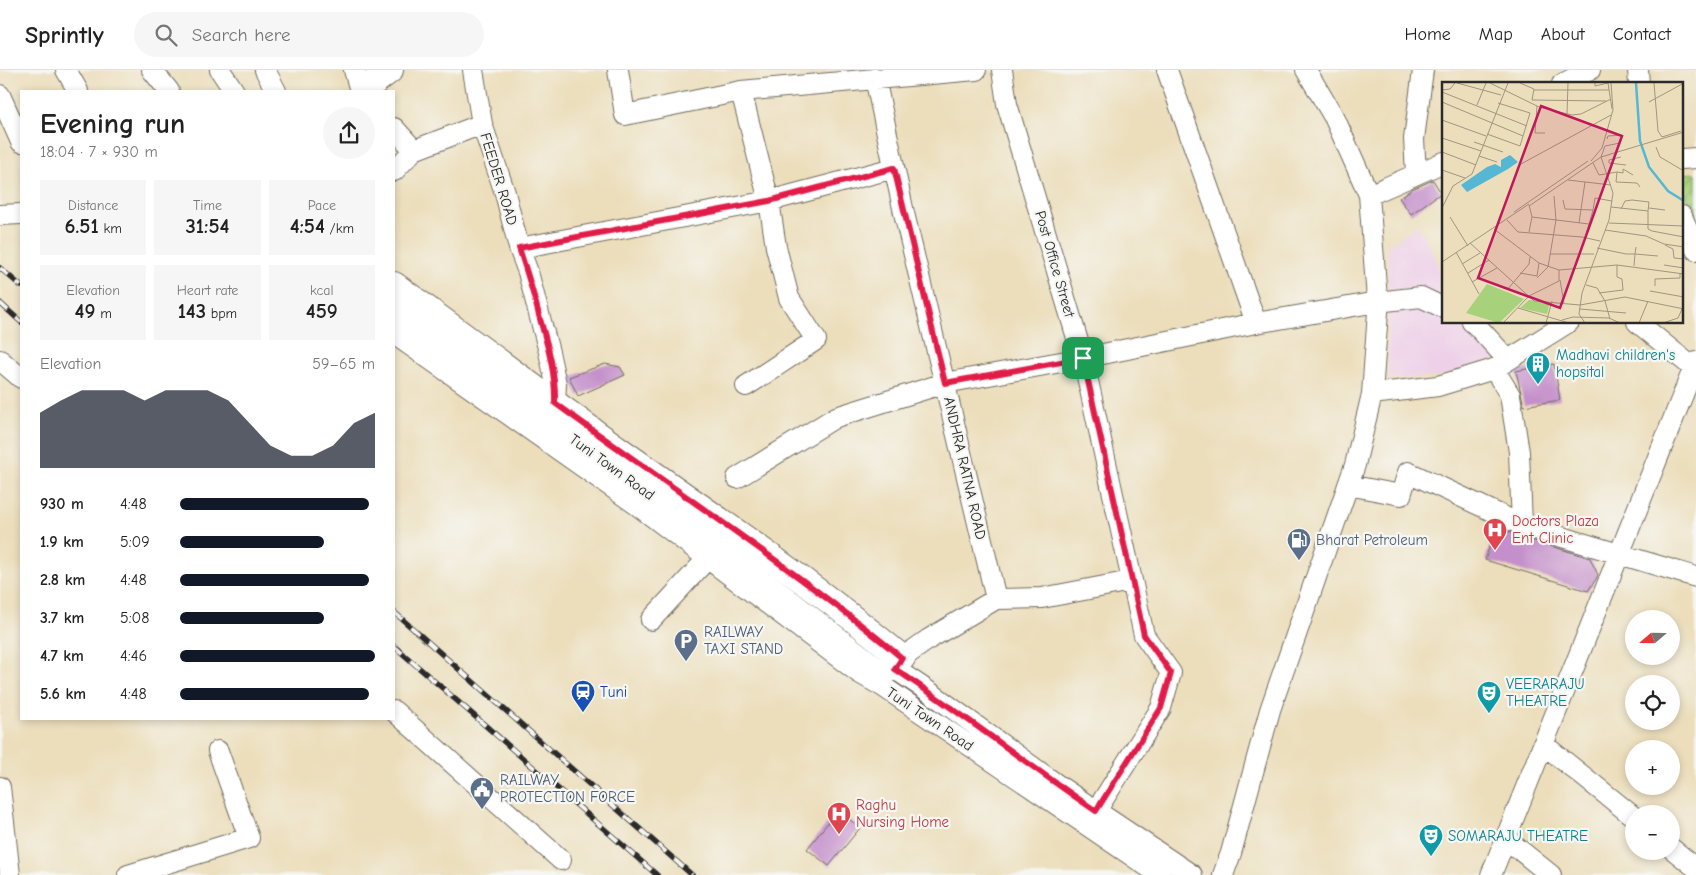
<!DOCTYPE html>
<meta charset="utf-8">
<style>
body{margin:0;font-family:"Comic Neue",sans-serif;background:#f6f6f6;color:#222;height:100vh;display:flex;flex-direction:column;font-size:19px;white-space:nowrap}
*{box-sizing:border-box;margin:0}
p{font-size:16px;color:#767676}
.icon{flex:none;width:28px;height:28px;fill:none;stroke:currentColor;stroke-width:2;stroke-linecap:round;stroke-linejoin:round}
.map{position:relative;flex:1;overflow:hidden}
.side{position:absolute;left:20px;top:20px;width:375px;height:630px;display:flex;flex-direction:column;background:#fff;border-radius:0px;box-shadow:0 2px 8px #0003}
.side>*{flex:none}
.needle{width:32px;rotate:250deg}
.buttons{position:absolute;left:1625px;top:540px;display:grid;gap:10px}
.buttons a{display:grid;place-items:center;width:55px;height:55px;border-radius:50%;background:#fff;box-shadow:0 2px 8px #0003;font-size:25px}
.pin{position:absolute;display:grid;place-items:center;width:42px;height:42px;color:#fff;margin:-21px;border-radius:10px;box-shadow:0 2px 8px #0006}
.round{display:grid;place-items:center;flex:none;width:52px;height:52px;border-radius:26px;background:#f6f6f6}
.headline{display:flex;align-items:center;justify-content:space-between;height:85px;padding:0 20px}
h1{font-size:28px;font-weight:800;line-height:38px}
.metrics{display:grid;grid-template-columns:repeat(3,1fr);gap:8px;height:85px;padding:5px 20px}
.metrics div{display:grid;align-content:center;border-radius:0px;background:#f6f6f6;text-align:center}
.metrics b{font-size:21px;font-weight:800}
.metrics small{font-size:14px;font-weight:400}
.metrics p{font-size:14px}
.chart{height:140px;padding:10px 20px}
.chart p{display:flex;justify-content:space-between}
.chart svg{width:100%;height:90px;margin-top:5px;fill:#111827;opacity:.7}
ul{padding:0 20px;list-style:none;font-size:16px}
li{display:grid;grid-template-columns:80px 60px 1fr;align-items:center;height:38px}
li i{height:12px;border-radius:6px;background:#111827}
header{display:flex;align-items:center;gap:30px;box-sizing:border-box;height:70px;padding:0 25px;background:#fff;border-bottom:1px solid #e0e0e0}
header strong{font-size:24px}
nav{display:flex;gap:28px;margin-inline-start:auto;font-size:18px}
.search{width:350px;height:45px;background:#f6f6f6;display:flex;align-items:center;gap:12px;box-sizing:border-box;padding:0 18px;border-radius:28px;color:#767676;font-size:19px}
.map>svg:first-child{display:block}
</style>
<header>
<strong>Sprintly</strong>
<div class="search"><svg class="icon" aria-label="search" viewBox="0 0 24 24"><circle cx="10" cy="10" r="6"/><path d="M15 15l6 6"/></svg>Search here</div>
<nav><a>Home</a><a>Map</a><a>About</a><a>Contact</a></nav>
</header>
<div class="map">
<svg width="1696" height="805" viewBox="0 0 1696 805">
<defs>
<pattern id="garden-furrows" width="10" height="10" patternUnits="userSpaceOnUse" patternTransform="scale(1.25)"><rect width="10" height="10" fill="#a8d17c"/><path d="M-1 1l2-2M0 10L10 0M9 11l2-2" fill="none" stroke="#91b46b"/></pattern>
</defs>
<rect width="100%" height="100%" fill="#f6f6f2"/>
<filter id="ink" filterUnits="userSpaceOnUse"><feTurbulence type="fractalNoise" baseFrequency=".02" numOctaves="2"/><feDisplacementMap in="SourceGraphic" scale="10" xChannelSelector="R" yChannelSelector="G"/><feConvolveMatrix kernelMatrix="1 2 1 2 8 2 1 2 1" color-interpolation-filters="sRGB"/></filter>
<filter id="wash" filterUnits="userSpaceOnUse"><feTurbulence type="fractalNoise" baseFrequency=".0096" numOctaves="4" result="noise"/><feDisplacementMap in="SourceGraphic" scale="20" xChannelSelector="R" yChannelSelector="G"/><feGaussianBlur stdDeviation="1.12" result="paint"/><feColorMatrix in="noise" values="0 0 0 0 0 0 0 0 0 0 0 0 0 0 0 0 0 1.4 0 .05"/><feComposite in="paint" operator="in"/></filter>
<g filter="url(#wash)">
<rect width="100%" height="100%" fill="#ecdebb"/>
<path fill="#eed0e8" d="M 1417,156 L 1432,181 L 1443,209 L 1444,252 L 1478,253 L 1482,257 L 1489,254 L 1508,283 L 1491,291 L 1437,307 L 1388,309 L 1388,176 Z"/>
<path fill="url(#garden-furrows)" stroke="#6a7e54" d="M 1696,103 L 1696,155 L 1682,113 L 1682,104 Z"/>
<g id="blocks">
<path fill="#c48fca" d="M 1433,110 L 1441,123 L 1411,144 L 1399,128 L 1412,119 Z
M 605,294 L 620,297 L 625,305 L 578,326 L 569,307 Z
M 1554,294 L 1560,330 L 1524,336 L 1516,301 Z
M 1496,456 L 1518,466 L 1590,488 L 1598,505 L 1596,509 L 1588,521 L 1485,490 Z
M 838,740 L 860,758 L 829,796 L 807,779 Z"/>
</g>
</g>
<g filter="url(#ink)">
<use href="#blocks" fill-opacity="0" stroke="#6f6a5d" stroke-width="1"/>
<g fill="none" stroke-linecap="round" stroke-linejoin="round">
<defs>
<path id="minor" d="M 66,0 L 78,21
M 152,0 L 169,21
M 220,0 L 234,21
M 265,0 L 276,21
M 354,0 L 360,21
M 473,0 L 482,54 L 505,123 L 519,178 L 528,202 L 549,282 L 556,314 L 555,333
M 618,0 L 625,45 L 741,21
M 1002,0 L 1007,34 L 1083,288 L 1144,565 L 1171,603 L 1161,638 L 1096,741
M 1167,0 L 1256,253
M 1638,0 L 1639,14
M 875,8 L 904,143 L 996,529 L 929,569 L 902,588 L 894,601
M 1562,14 L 1590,0
M 0,25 L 21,72
M 394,58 L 414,80 L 394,101
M 414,80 L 482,54
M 1682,89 L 1696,88
M 1416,103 L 1414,69 L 1423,0
M 1369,125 L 1444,92
M 0,145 L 21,144
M 1682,146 L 1696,180
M 519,178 L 769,131 L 894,98
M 394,241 L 710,468 L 877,597 L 895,599 L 931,623 L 1059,716 L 1192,805
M 1472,252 L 1476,255 L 1508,290
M 1637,252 L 1696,300
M 394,264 L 637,435 L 859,603 L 882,616 L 1160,805
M 0,290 L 21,308
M 1494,299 L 1569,252
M 746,316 L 816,270 L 789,228 L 776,177 L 769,131 L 741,21 L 976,0
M 1372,324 L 1438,316 L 1494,299 L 1510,325 L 1519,382 L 1522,455
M 737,408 L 836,347 L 945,313 L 1083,288 L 1256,253 L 1377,232 L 1421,227 L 1444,238
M 1348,415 L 1401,425 L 1408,402 L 1522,455 L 1696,507
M 996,529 L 1042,528 L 1131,511
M 651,550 L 708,488
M 394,641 L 561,790
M 1543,674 L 1634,747
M 0,717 L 10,805
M 1506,769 L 1551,805
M 1671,778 L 1696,798
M 128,805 L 249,768 L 218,681
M 1223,805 L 1231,783 L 1270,640 L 1355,395 L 1372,324 L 1378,242 L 1369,125 L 1335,49 L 1306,0
M 1491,805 L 1696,292"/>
<path id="major" d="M 362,21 L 390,0
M 394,215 C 470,270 545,327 622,382 C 717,449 813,514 902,588"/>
</defs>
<use href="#minor" stroke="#6f6a5d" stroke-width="22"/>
<use href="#major" stroke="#6f6a5d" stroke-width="28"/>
<use href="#minor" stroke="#fff" stroke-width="20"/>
<use href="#major" stroke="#fff" stroke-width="26"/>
<defs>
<path id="rail" d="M 0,198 L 21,216
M 0,233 L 21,252
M 394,542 L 692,805
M 394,576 L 657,805"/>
</defs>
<use href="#rail" stroke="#2b2b2b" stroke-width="5.5"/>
<use href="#rail" stroke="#f6f6f2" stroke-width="4" stroke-dasharray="11" stroke-linecap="butt"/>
</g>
</g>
<g fill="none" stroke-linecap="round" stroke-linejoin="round" filter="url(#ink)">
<defs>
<path id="route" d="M 894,98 L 945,313 L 1083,288 L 1144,565 L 1171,603 L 1161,638 L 1096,741 C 1028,695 963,644 895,599 L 902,588 C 791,496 671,418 555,333 C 556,304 548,277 540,249 C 534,225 527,202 519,178 L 769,131 Z"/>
</defs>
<use href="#route" stroke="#fff" stroke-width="10"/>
<use href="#route" stroke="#e11d48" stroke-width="6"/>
</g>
<defs>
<symbol id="building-pin" viewBox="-11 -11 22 30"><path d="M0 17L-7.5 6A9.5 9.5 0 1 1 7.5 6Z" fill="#0f9aa8" stroke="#f6f6f2"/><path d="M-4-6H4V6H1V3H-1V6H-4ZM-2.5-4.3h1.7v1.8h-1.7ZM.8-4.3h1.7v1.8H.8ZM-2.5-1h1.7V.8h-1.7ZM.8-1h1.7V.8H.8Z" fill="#fff"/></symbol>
<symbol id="hospital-pin" viewBox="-11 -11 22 30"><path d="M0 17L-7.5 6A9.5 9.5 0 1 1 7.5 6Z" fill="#e0444e" stroke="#f6f6f2"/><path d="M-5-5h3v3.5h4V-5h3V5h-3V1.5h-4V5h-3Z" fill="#fff"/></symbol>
<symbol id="fuel-pin" viewBox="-11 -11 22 30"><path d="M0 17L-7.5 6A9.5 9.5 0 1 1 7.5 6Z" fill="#5c6f8a" stroke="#f6f6f2"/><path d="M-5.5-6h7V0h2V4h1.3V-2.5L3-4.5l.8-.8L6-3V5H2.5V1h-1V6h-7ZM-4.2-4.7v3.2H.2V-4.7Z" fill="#fff"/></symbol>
<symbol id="parking-pin" viewBox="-11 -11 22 30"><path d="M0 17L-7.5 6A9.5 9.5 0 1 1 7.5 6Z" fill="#5c6f8a" stroke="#f6f6f2"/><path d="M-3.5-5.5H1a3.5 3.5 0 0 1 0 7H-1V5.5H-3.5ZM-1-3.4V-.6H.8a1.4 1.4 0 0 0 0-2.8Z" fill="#fff"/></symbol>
<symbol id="station-pin" viewBox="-11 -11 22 30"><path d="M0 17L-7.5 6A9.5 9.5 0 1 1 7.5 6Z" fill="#1a4fb4" stroke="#f6f6f2"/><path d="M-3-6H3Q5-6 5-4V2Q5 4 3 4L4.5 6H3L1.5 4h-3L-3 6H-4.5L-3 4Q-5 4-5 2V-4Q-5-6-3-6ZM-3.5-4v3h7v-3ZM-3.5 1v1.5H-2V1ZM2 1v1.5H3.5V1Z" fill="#fff"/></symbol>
<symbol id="theatre-pin" viewBox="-11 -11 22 30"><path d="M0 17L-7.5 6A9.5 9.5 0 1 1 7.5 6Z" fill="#0f9aa8" stroke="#f6f6f2"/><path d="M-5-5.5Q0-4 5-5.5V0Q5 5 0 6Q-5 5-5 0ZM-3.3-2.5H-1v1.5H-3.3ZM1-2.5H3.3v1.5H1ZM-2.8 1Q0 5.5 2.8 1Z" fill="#fff"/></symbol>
<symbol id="civic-pin" viewBox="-11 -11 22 30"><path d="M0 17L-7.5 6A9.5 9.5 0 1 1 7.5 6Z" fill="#5c6f8a" stroke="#f6f6f2"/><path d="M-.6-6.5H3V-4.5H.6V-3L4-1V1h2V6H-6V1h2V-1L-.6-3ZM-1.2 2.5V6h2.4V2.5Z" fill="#fff"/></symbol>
</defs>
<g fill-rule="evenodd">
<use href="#building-pin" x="1524" y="280" width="28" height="38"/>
<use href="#hospital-pin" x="1481" y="446" width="28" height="38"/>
<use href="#fuel-pin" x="1285" y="456" width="28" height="38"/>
<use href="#parking-pin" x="672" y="557" width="28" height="38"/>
<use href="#station-pin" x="569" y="608" width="28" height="38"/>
<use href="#theatre-pin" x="1475" y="609" width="28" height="38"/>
<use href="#civic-pin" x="468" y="705" width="28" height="38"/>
<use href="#hospital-pin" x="825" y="730" width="28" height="38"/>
<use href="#theatre-pin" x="1417" y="752" width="28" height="38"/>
</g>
<g text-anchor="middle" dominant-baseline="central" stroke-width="4.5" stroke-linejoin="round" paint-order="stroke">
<g font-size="15" fill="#2b2b2b" stroke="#f6f6f2">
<text transform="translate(499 109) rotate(73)">FEEDER ROAD</text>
<text transform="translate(1055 194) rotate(74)">Post Office Street</text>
<text transform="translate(612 397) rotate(36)">Tuni Town Road</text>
<text transform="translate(965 398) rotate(77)">ANDHRA RATNA ROAD</text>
<text transform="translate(930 649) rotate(34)">Tuni Town Road</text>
</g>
<g font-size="15" fill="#0d838f" stroke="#f6f6f2" text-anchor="start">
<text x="1556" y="285">Madhavi children's<tspan x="1556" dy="17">hopsital</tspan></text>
<text x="1506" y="614">VEERARAJU<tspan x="1506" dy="17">THEATRE</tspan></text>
<text x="1448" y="766">SOMARAJU THEATRE</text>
</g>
<g font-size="15" fill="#be3a42" stroke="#f6f6f2" text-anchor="start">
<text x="1512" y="451">Doctors Plaza<tspan x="1512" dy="17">Ent Clinic</tspan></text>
<text x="856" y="735">Raghu<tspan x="856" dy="17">Nursing Home</tspan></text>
</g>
<g font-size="15" fill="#4e5e75" stroke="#f6f6f2" text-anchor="start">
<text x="1316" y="470">Bharat Petroleum</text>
<text x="704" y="562">RAILWAY<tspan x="704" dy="17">TAXI STAND</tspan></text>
<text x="500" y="710">RAILWAY<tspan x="500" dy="17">PROTECTION FORCE</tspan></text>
</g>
<g font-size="15" fill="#164399" stroke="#f6f6f2" text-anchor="start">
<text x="600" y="622">Tuni</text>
</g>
</g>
<g transform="translate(1442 12)">
<rect width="241" height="241" fill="#ecdebb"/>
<path d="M 45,202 L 82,217 L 57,241 L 24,231 Z" fill="#a8d17c"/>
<path d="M 87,218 L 108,220 L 105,232 L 78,226 Z" fill="#a8d17c"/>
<path d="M 68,73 L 76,80 L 66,87 L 25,110 L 19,103 L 45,85 L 53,82 L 59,85 L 59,78 Z" fill="#56b7d4"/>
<path fill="none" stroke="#56b7d4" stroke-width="2.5" d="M 194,1 L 198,59 L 207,85 L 226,109 L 242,119"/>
<path fill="none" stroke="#9f9681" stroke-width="1" d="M 15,1 L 59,13M 48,1 L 97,25 L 130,33 L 139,32 L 169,17M 78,1 L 92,7 L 90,18M 153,1 L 153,4 L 166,1M 166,1 L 170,27M 212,1 L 216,49 L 220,55 L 239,49M 0,8 L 8,7 L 13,1M 92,8 L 167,8M 0,10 L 85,44M 90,18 L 164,19M 0,20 L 81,54M 207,20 L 242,1M 35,23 L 44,1M 95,24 L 93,51 L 103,51M 125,32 L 126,1M 0,38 L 44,54M 45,52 L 78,64 L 88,31 L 56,21M 0,56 L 39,69M 165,57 L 166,54 L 180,53M 32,60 L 61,70M 214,65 L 218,75 L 242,89M 0,70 L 34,83M 37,74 L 55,80M 159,75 L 242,50M 159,75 L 163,64 L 178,61M 179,75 L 167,78 L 167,81 L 184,83M 149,79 L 160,66 L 171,28 L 169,1M 151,81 L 157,93 L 175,90M 79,82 L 169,33M 0,88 L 23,96M 191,93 L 181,87 L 181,91 L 175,90 L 174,100 L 195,101 L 198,105M 126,98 L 169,103M 121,118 L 123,127 L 151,128 L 143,156M 87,123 L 90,135 L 147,142M 87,124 L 159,75 L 171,111 L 167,138 L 140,211 L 137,232 L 143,241M 169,125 L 206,129 L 206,147 L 210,149M 0,126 L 11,104 L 30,92 L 66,1M 207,126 L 223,128M 179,127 L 183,119 L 190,118 L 207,120 L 206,129M 151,128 L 153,116 L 170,119M 72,130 L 146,79M 8,135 L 26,164M 65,138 L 76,150 L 140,155 L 158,159M 137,141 L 143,100M 167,141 L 242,144M 52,147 L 97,181 L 117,188 L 175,183 L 242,192M 163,148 L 204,154 L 222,162 L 242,165M 210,149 L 242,155M 87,150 L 90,135M 28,161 L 92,219 L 138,223 L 183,215 L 242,227M 223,163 L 231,167 L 232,176 L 242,177M 155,166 L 184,172 L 193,172 L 194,165M 14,170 L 37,212M 108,172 L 152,172M 0,180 L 87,122M 20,182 L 38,171M 222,183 L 242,186M 192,184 L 193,172 L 216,174M 26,191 L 47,178M 78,191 L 95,194 L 97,181M 95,196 L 106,185 L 114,138 L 112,114M 118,198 L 122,221M 30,200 L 55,186M 144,203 L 155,206 L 163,219 L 168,237M 213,204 L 213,197 L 238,196 L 238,191M 65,208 L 87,182 L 88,175M 208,209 L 242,215M 157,211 L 181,208 L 180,197 L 175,195 L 175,183M 76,226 L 127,241M 138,227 L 184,231M 120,238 L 131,235 L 167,236 L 178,241M 61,241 L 87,214 L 117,199 L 117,188M 104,241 L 110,219M 197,241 L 206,219M 221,241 L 236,236 L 240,227"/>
<path fill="#c2185b" fill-opacity="0.15" stroke="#c2185b" stroke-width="2.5" d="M 99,24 L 180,54 L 118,226 L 36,196 Z"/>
<rect width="241" height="241" fill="none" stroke="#2b2b2b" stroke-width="2.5"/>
</g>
</svg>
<div class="buttons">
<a><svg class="needle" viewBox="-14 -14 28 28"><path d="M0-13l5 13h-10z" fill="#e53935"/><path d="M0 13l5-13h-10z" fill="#767676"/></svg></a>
<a><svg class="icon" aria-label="locate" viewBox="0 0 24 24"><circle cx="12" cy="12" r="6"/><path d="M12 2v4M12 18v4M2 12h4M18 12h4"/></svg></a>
<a>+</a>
<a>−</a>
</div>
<div class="pin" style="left:1083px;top:288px;background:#1e9e55"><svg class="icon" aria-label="arrive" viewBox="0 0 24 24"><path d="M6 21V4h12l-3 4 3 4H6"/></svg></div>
<section class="side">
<div class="headline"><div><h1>Evening run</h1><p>18:04 · 7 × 930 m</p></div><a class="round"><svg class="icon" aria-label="share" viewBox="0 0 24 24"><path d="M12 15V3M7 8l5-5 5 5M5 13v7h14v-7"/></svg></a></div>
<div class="metrics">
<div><p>Distance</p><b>6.51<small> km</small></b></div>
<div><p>Time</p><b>31:54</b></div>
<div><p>Pace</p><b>4:54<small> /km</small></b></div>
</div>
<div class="metrics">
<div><p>Elevation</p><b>49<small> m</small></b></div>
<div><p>Heart rate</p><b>143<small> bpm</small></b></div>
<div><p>kcal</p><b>459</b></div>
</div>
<div class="chart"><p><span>Elevation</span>59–65 m</p>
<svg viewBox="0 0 160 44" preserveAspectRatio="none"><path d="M0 44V17L10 11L20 6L30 6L40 6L50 11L60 6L70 6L80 6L90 11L100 22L110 33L120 38L130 38L140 33L150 22L160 17V44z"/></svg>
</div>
<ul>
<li><b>930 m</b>4:48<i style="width:97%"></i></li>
<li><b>1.9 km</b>5:09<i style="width:74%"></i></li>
<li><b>2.8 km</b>4:48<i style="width:97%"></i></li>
<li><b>3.7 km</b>5:08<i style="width:74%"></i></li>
<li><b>4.7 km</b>4:46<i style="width:100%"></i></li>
<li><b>5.6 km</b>4:48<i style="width:97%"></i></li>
</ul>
</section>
</div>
